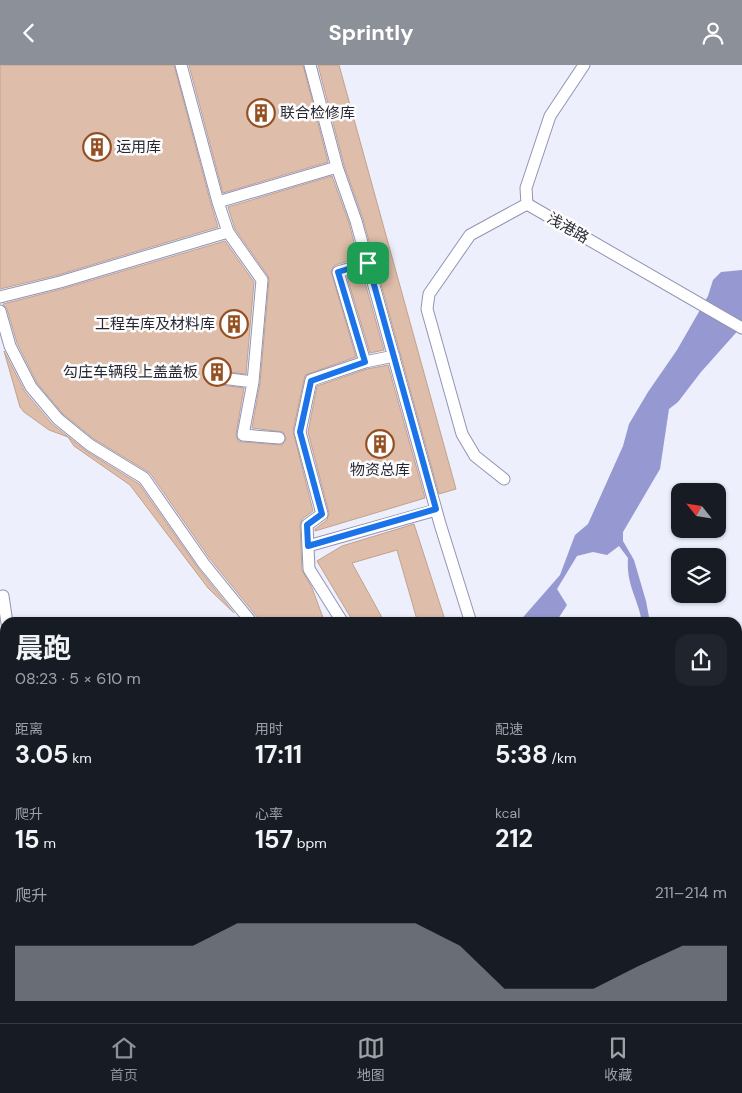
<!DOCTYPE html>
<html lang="zh">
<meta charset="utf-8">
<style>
body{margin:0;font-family:"DM Sans","Noto Sans SC",sans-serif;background:#20242c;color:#f1f3f6;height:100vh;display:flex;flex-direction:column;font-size:19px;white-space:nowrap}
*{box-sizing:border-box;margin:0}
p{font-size:16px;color:#9ea1a6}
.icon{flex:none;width:28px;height:28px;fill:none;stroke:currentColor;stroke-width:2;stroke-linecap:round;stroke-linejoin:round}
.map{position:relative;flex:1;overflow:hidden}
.details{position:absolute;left:0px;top:552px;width:742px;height:406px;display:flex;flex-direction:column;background:#171b24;border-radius:15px 15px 0 0;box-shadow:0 1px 4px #0004}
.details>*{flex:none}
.needle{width:32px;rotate:300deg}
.controls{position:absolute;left:671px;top:418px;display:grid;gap:10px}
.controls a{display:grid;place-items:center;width:55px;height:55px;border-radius:10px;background:#171b24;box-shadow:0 1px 4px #0004;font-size:25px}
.pin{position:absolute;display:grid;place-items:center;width:42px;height:42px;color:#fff;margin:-21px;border-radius:10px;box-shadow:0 2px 8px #0006}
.round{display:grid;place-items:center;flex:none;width:52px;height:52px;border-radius:15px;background:#20242c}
.head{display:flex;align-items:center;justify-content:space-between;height:85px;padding:0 15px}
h1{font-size:28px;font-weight:700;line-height:38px}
.figures{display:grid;grid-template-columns:repeat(3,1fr);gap:8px;height:85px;padding:5px 15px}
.figures div{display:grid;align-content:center}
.figures b{font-size:25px;font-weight:700}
.figures small{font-size:14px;font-weight:400}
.figures p{font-size:14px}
.chart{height:140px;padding:10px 15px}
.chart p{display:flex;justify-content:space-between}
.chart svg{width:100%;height:90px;margin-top:5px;fill:#8c9099;opacity:.7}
header{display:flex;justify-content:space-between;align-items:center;height:65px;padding:0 15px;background:#8c9099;color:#fff;font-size:22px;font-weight:700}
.tabs{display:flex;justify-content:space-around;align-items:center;height:70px;border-top:1px solid #363941;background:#171b24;font-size:14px;color:#9ea1a6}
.tabs a{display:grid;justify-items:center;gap:2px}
.tabs .current{color:#8c9099}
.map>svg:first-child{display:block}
</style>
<header><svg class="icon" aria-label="back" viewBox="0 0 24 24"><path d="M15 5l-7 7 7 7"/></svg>Sprintly<svg class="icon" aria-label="person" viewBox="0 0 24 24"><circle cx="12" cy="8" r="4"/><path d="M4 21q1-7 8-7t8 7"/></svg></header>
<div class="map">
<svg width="742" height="958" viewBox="0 0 742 958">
<rect width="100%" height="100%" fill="#edeffc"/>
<path fill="#9698d2" d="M 742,205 L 742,261 L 701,307 L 678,337 L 669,344 L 660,404 L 623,467 L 623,476 L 634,495 L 646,536 L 649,552 L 647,557 L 642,557 C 638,533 626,520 628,493 L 619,481 L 607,490 L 593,487 L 577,491 L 557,524 L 567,540 L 556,557 L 518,558 L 560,510 L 575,470 L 588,459 L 623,381 L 629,359 L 648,327 L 677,285 L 708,231 L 713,215 L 721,207 Z
M 621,954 L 674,954 L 676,958 L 622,958 Z"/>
<path fill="#debdaa" stroke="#c1a28f" d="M 0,0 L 174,0 L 211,139 L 218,162 L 58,210 L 0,224 Z
M 189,0 L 303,0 L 328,97 L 223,128 Z
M 318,0 L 339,0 L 456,424 L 439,429 L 363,154 L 344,100 Z
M 332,111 L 349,158 L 358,193 L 335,200 L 331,206 L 356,292 L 305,310 L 293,366 L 313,446 L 302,454 L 300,460 L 302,505 L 312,523 L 325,558 L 259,558 L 258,553 L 210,494 L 150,408 L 94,374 L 63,349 L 37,318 L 17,278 L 7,244 L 3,239 L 62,224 L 225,176 L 254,217 L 246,309 L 212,305 L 208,308 L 207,314 L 213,319 L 244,323 L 236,369 L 238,376 L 242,377 L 282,380 L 286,374 L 283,367 L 252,363 L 260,318 L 269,215 L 268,211 L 235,164 L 228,142 Z
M 362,207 L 384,285 L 370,288 L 347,212 Z
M 4,286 L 25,327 L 52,359 L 86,386 L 139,419 L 198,503 L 234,548 L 208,523 L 130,420 L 74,381 L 68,372 L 49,365 L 24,347 L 20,342 Z
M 388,300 L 425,433 L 315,466 L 315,464 L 327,455 L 329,448 L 308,367 L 317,321 L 367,304 Z
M 414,459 L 446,558 L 418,558 L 397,485 L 352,498 L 385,558 L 354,558 L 317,496 L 342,481 Z"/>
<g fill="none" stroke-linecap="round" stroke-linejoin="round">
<defs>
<path id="minor" d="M 181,0 L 218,137 L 228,167 L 262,215 L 253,317
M 584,0 L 550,51 L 526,123 L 527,139 L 742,263
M 337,102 L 356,156 L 440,459 L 471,558
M 218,137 L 337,102 L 310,0
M 0,232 L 60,217 L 228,167
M 0,246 L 10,281 L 31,322 L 58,354 L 90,380 L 144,413 L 204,499 L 252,558
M 365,297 L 338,207 L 368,198
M 214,312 L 253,317 L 243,370 L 279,373
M 504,414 L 475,391 L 462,369 L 427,244 L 429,229 L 470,170 L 527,139
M 308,481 L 436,445
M 3,531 L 7,558
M 343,558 L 309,504 L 307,460 L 322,449 L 300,367 L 311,315 L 365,297 L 394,291
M 0,638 L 5,640
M 0,828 L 5,774
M 255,954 L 256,958
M 508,958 L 508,954"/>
</defs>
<use href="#minor" stroke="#9294b3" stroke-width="13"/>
<use href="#minor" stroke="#fff" stroke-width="11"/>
</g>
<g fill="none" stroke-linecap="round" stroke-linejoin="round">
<defs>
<path id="route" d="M 368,198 L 436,444 L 308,481 L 307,460 L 322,449 L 300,367 L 311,316 L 365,297 L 338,207 Z"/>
</defs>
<use href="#route" stroke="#fff" stroke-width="10"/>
<use href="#route" stroke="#1a73e8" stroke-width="6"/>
</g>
<defs>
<symbol id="building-ring" viewBox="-11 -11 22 22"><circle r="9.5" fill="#fdfdfd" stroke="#945021" stroke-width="1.5"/><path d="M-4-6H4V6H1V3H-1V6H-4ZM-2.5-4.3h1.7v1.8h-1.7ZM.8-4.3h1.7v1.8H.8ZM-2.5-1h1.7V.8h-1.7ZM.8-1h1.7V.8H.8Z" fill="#945021"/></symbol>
</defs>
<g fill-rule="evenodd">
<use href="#building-ring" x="245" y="32" width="32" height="32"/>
<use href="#building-ring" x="81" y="66" width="32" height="32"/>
<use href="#building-ring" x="218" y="243" width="32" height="32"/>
<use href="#building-ring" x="201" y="291" width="32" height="32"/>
<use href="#building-ring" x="364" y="363" width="32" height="32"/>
</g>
<g text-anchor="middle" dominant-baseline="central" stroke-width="5" stroke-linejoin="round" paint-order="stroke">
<g font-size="15" fill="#282835" stroke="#fdfdfd" text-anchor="start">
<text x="280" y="48">联合检修库</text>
<text x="116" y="82">运用库</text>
<text x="215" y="259" text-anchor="end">工程车库及材料库</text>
<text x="198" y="307" text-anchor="end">勾庄车辆段上盖盖板</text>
<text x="380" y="405" text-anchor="middle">物资总库</text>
</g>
<g font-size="15" fill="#282835" stroke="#fdfdfd">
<text transform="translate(568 163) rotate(30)">浅港路</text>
</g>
</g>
</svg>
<div class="controls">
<a><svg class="needle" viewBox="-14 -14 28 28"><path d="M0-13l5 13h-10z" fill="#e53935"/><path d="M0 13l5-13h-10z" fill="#9ea1a6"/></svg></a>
<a><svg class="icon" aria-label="layers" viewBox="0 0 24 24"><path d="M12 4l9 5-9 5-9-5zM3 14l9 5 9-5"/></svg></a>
</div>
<div class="pin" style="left:368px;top:198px;background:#1e9e55"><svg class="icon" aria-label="arrive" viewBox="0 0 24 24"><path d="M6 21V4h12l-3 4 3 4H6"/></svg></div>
<section class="details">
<div class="head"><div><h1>晨跑</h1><p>08:23 · 5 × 610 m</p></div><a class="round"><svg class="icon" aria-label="share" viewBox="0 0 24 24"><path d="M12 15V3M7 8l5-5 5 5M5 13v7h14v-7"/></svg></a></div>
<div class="figures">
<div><p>距离</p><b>3.05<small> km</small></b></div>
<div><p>用时</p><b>17:11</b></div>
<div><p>配速</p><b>5:38<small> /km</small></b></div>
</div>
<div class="figures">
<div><p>爬升</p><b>15<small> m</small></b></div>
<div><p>心率</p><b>157<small> bpm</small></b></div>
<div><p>kcal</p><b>212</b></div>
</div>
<div class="chart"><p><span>爬升</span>211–214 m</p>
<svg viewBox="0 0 160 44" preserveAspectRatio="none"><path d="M0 44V17L10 17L20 17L30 17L40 17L50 6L60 6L70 6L80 6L90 6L100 17L110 38L120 38L130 38L140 27L150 17L160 17V44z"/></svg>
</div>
</section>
</div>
<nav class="tabs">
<a class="current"><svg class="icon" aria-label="home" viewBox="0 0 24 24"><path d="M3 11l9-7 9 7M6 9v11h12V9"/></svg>首页</a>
<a><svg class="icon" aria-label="map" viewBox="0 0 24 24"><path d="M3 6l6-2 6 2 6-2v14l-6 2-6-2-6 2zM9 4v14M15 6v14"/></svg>地图</a>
<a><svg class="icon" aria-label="saved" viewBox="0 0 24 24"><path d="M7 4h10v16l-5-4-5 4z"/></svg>收藏</a>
</nav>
